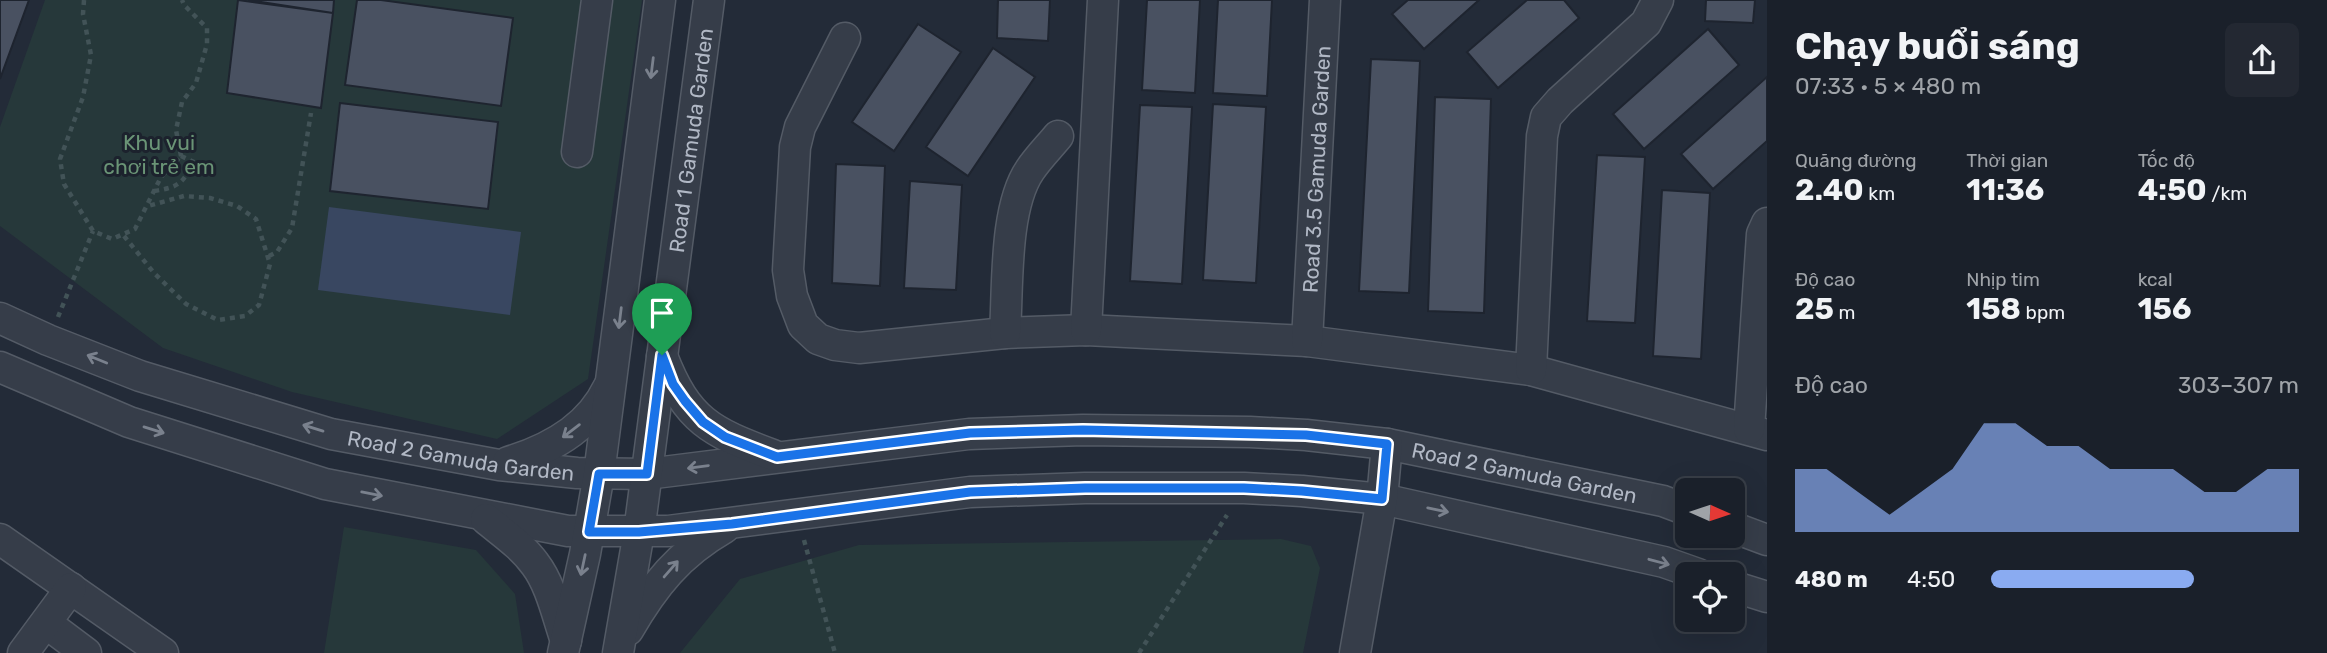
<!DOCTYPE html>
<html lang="vi">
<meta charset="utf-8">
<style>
body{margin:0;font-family:Rubik,sans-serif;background:#232832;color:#f1f3f6;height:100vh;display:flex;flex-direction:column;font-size:26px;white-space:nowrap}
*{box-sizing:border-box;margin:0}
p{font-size:23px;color:#9fa3a8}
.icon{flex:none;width:38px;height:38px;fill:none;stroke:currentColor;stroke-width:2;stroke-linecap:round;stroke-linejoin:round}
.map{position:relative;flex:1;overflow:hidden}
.details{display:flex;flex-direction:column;background:#1a202a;width:560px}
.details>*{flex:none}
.needle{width:46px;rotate:93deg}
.tools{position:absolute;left:1675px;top:478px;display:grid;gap:14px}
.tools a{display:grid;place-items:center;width:70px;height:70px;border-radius:10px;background:#1a202a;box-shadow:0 7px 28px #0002,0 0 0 2px #383e47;font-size:35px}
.pin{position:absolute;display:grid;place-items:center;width:60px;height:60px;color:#fff;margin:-72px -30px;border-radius:50% 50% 50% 0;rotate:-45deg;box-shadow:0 0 7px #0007}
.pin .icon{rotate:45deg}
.round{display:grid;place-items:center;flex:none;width:74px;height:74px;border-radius:10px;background:#232832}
.summary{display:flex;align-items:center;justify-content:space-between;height:119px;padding:0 28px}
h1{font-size:38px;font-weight:700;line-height:52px}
.stats{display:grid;grid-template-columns:repeat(3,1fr);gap:10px;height:119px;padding:7px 28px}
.stats div{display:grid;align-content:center}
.stats b{font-size:30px;font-weight:700}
.stats small{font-size:19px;font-weight:400}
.stats p{font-size:19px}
.chart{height:196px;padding:14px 28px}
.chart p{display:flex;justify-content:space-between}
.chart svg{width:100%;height:126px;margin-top:7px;fill:#8aabf1;opacity:.7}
ul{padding:0 28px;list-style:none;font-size:23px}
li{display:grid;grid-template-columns:112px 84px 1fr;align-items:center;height:52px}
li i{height:18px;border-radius:9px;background:#8aabf1}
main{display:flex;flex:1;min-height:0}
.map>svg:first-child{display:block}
</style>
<main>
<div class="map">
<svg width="1767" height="653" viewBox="0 0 1767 653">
<rect width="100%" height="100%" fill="#232b38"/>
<path fill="#26383a" d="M 45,0 L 642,0 L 588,379 L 497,439 L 292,392 L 163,348 L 0,226 L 0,127 Z
M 344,527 L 476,550 L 515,594 L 524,653 L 324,653 Z
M 1281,539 L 1311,546 L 1320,568 L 1303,653 L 680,653 L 740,579 L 859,545 Z"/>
<path fill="#394761" d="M 329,207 L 521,232 L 510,315 L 318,290 Z"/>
<path fill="#495161" stroke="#1e242f" stroke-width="2" d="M 0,0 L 29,0 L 0,79 Z
M 238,0 L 333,13 L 321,108 L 227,93 Z
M 248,0 L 334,0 L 333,13 Z
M 357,0 L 381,0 L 513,18 L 501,106 L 345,85 Z
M 998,0 L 1050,0 L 1048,41 L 997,38 Z
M 1147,0 L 1200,0 L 1195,93 L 1142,90 Z
M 1218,0 L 1272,0 L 1267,96 L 1213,93 Z
M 1408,0 L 1479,0 L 1424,49 L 1392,14 Z
M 1527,0 L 1564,0 L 1579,18 L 1498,88 L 1467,52 Z
M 1706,0 L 1755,0 L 1753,23 L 1705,21 Z
M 918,24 L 961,52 L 894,151 L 852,122 Z
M 1708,29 L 1739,65 L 1644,149 L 1613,114 Z
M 993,48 L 1035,77 L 968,176 L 926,147 Z
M 1371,59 L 1420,61 L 1409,293 L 1359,291 Z
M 1767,77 L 1767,141 L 1713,189 L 1681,154 Z
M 1435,97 L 1491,99 L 1484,313 L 1428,311 Z
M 340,103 L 498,122 L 488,209 L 330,191 Z
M 1213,104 L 1266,107 L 1256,283 L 1203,280 Z
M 1140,105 L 1192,107 L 1182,284 L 1130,281 Z
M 1597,155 L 1645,157 L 1635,323 L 1587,321 Z
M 836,164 L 885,166 L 880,286 L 832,283 Z
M 910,181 L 962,185 L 956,290 L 904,288 Z
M 1662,190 L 1710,193 L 1701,359 L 1653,356 Z"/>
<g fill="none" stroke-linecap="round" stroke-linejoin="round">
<defs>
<g id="minor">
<path d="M 845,38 L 800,127 L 795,147 L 788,270 L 792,296 L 803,325 L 818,339 L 835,345 L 859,348 L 1005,333 L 1086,330 L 1307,341 L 1531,370 L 1767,435"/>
<path d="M 577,152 L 597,0"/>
<path id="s1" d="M 0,318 L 48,340 L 140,376 L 331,434 L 499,465 L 577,473 L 647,474 L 969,434 L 1083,430 L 1250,432 L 1306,435 L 1387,444 L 1663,501 L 1687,510"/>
<path d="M 1086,330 L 1103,0"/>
<path d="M 1005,333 C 1008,287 1004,208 1030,170 C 1038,158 1049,147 1058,136"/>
<path id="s2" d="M 1307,341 L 1325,0"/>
<path d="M 662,356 C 687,421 711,432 773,455"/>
<path d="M 0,367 L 129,422 L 325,484 L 568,531 L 668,531 L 970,492 L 1085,488 L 1244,488 L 1302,491 L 1382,499 L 1664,562 L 1698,574"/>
<path d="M 1531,370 L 1542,136 L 1546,117 L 1560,101 L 1646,23 L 1658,0"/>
<path d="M 1749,429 L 1762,234 L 1767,223"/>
<path d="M 508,462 C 548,450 589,428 608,388"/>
<path d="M 486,519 C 503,533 522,546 535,564 C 551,585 557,615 566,641"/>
<path d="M 1732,527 L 1767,540"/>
<path d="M 0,539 L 163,653"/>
<path d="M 1732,586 L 1767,597"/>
<path d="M 46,623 L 86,653"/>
<path d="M 628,630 C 654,585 679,554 724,528"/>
<path d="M 23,653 L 71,588"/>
<path d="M 563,653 L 585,554 L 599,474 L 660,0"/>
<path id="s3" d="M 618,653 L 639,532 L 709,0"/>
<path d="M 1355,653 L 1382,499 L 1387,444"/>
</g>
</defs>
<use href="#minor" stroke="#545b66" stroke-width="33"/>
<path stroke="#425357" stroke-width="4.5" stroke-dasharray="5 5" stroke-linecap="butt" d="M 84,0 L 83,14 L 91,55 L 83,97 L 60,159 L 64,184 L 93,231 L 112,239 L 135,229 L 161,177 L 181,156
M 181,156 L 176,130 L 182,102 L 196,83 L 207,44 L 207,28 L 184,5 L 182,0
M 181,156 L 194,162 L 218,166
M 154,191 C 179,187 182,184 194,162
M 124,236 L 154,273 L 186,304 L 218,320 L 245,316 L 259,305 L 270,264 L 256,219 L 237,206 L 210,198 L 184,196 L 148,206
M 269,256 L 277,252 L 292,228 L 311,113
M 58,317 L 93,231
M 804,540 L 835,653
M 1139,653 L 1227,515"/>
<use href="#minor" stroke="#363d49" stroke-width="30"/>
</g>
<defs><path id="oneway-shaft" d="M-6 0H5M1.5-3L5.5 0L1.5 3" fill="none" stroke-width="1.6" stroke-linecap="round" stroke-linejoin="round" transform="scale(1.75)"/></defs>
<g stroke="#7a818d">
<use href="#oneway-shaft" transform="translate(652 68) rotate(97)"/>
<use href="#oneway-shaft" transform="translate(620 318) rotate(97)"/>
<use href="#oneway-shaft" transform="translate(97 359) rotate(-158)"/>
<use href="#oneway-shaft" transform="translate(313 428) rotate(-163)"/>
<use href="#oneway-shaft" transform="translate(154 430) rotate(17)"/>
<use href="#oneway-shaft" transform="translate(571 431) rotate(143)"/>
<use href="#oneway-shaft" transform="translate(698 467) rotate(172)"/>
<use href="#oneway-shaft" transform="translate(372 494) rotate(11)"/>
<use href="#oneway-shaft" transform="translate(1438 510) rotate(12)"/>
<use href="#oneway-shaft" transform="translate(1659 562) rotate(15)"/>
<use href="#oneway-shaft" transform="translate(583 565) rotate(102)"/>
<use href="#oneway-shaft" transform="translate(671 569) rotate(-49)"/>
</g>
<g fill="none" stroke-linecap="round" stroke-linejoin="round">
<defs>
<path id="route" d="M 662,355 L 673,384 L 685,401 L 703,422 L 725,437 L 777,457 L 970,433 L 1083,430 L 1306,435 L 1387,444 L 1382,499 L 1302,491 L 1244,488 L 1085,488 L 970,492 L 732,524 L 639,532 L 589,532 L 599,474 L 647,474 Z"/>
</defs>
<use href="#route" stroke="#fff" stroke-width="14"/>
<use href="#route" stroke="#1a73e8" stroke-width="9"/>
</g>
<g text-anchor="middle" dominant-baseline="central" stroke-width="6" stroke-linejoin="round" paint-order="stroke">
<g font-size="21" fill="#b1b8c5" stroke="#1c222d">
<text stroke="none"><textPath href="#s3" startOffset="518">Road 1 Gamuda Garden</textPath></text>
<text stroke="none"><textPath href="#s2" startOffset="172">Road 3.5 Gamuda Garden</textPath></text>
<text stroke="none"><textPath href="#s1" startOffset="483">Road 2 Gamuda Garden</textPath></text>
<text stroke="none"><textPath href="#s1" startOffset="1554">Road 2 Gamuda Garden</textPath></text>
</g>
<g font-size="21" fill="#6a9476" stroke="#1c222d">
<text x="159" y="142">Khu vui<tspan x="159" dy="24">chơi trẻ em</tspan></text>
</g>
</g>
</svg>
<div class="tools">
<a><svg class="needle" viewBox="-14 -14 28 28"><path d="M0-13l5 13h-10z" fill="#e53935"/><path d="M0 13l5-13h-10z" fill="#9fa3a8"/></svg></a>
<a><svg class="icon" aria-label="locate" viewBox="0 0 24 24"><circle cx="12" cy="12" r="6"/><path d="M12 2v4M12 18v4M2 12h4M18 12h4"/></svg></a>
</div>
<div class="pin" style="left:662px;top:355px;background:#1e9e55"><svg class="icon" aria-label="arrive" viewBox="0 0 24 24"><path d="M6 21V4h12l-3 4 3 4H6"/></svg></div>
</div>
<section class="details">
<div class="summary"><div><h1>Chạy buổi sáng</h1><p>07:33 · 5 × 480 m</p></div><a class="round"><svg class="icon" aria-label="share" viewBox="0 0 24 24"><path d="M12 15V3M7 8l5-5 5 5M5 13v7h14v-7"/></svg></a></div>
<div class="stats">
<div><p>Quãng đường</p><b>2.40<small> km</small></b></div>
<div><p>Thời gian</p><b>11:36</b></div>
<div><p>Tốc độ</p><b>4:50<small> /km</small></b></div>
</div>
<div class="stats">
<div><p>Độ cao</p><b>25<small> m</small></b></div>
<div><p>Nhịp tim</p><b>158<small> bpm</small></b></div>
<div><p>kcal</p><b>156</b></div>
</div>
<div class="chart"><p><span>Độ cao</span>303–307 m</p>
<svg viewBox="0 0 160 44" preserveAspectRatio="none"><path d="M0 44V22L10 22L20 30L30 38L40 30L50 22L60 6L70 6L80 14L90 14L100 22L110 22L120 22L130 30L140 30L150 22L160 22V44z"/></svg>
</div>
<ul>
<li><b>480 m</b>4:50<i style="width:66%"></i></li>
</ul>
</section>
</main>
